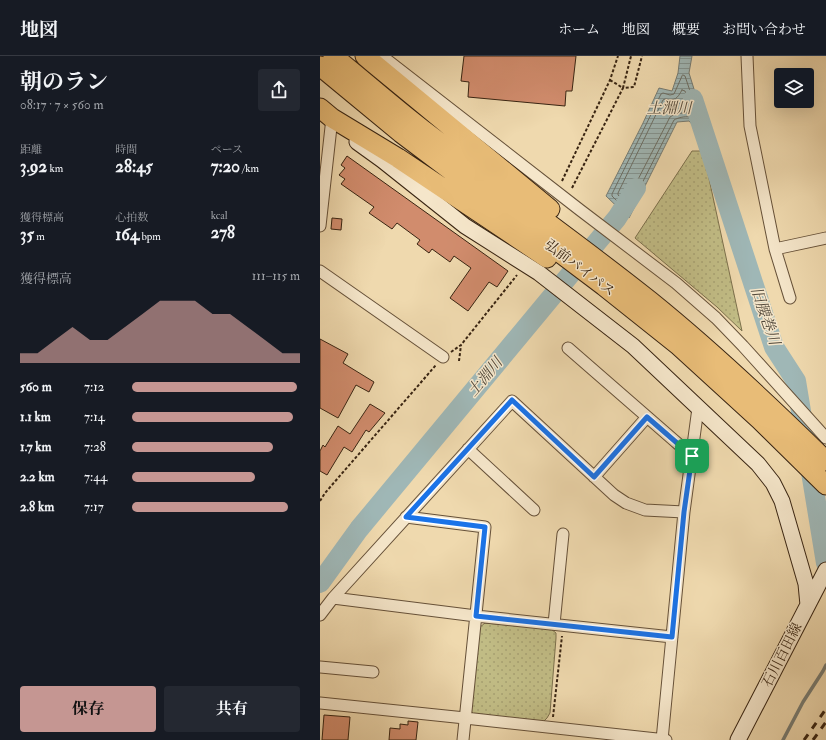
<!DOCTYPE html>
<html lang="ja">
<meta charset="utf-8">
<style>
body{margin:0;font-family:"IM FELL Double Pica","Noto Serif JP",serif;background:#242831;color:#f1f3f6;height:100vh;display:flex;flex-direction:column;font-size:15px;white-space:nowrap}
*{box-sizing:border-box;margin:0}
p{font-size:13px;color:#9ea1a6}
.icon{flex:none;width:22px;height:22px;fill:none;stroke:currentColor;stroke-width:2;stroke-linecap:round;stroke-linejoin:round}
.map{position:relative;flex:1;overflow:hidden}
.side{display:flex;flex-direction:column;background:#171b24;width:320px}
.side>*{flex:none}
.tools{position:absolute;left:454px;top:12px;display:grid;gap:8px}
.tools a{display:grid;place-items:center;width:40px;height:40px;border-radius:4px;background:#171b24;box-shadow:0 4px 16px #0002;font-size:20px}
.pin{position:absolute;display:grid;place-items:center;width:34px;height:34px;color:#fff;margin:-17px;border-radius:8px;box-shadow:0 2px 6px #0006}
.round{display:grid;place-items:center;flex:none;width:42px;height:42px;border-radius:4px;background:#242831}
.headline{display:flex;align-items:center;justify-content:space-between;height:68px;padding:0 20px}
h1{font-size:22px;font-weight:700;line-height:30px}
.figures{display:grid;grid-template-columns:repeat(3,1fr);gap:6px;height:68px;padding:4px 20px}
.figures div{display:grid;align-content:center}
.figures b{font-size:17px;font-weight:700}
.figures small{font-size:11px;font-weight:400}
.figures p{font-size:11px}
.chart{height:112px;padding:8px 20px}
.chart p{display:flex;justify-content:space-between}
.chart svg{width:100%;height:72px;margin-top:4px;fill:#c59692;opacity:.7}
.primary-button{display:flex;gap:8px;margin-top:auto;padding:8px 20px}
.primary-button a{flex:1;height:46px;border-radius:4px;background:#c59692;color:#111;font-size:16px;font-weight:700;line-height:46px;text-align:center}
.primary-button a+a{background:#242831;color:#f1f3f6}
ul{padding:0 20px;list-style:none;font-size:13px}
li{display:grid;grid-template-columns:64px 48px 1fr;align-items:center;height:30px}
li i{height:10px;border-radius:5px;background:#c59692}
header{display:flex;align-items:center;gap:24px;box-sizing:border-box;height:56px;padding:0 20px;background:#171b24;border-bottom:1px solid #363941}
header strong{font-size:19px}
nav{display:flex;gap:22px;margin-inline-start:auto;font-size:14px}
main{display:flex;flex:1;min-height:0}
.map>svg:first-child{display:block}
</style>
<header>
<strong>地図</strong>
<nav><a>ホーム</a><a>地図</a><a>概要</a><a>お問い合わせ</a></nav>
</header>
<main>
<section class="side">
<div class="headline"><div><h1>朝のラン</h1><p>08:17 · 7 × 560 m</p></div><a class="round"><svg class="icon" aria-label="share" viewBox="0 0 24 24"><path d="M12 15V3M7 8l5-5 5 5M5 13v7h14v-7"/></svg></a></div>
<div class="figures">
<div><p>距離</p><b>3.92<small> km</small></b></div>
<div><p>時間</p><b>28:45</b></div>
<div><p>ペース</p><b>7:20<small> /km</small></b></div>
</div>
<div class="figures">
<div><p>獲得標高</p><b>35<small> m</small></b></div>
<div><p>心拍数</p><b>164<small> bpm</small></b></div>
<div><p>kcal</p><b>278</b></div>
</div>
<div class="chart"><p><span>獲得標高</span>111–115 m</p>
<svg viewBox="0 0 160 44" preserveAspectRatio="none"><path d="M0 44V38L10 38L20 30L30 22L40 30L50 30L60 22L70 14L80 6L90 6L100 6L110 14L120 14L130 22L140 30L150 38L160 38V44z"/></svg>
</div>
<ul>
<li><b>560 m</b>7:12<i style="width:98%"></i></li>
<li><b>1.1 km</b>7:14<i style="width:96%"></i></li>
<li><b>1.7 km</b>7:28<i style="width:84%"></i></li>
<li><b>2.2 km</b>7:44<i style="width:73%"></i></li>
<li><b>2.8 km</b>7:17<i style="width:93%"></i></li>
</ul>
<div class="primary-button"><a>保存</a><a>共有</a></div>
</section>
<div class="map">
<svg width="506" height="684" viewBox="0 0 506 684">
<defs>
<pattern id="park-dots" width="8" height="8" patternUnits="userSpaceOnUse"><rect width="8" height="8" fill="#c1bc85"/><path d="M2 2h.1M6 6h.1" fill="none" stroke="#a7a172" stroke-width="1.8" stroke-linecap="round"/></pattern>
<pattern id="water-rules" width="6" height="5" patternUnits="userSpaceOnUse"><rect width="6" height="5" fill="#9fb7b6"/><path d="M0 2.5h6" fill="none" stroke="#839593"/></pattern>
</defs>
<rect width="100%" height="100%" fill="#efd9ae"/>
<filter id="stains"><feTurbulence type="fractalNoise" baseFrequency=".005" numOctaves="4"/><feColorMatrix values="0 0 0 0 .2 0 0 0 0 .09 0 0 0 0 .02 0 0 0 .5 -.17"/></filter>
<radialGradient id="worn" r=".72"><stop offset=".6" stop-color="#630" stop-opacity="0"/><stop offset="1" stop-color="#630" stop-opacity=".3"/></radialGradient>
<path fill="url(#park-dots)" stroke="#7c704c" d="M 372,95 L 383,95 L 422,275 L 397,251 L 315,182 Z
M 165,567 L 231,573 L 236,577 L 236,582 L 230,657 L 227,662 L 223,666 L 156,660 L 151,655 L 160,571 Z"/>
<path fill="url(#water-rules)" stroke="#767c74" d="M 360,0 L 372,0 L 369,17 L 379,49 L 383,80 L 369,65 L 357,66 L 309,162 L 286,140 L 323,67 L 339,32 L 352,35 L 358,17 Z"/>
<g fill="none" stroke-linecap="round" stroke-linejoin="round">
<path stroke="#6c6e64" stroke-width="1" d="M 363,19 L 365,20 L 375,50 L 377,64 L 374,65 C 373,63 371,62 369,61 C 365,60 357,62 354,64 L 309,153 L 306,154 L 292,140 L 292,138 L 341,38 L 343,37 L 350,39 L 354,38 L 362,20 Z
M 362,34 L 365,35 L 370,51 L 370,55 L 369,56 L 355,58 L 350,61 L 307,145 L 305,145 L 298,139 L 298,137 L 343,44 L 345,43 C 355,45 357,43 362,34 Z"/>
<path stroke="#767c74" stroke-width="3.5" d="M 463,684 L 483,646 L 503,615 L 506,609"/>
<path stroke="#9fb7b6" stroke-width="20" d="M 373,43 L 454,291 L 476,325 L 506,507
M 0,527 L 39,473 L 297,162 L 316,132"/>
</g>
<path fill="#d18c6d" stroke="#382412" d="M 144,0 L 256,0 L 252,35 L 246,35 L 245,50 L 148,41 L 149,26 L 141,25 Z
M 27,100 L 188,215 L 177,231 L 169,226 L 148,255 L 130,242 L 151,212 L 134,200 L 130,206 L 112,193 L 109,197 L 97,188 L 100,184 L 77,167 L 72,173 L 49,157 L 54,151 L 21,128 L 25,123 L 19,119 L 25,112 L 21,109 Z
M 12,162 L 22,163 L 21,174 L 11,173 Z
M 0,283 L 28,298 L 23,307 L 54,326 L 49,336 L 36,329 L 18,362 L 0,352 Z
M 50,348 L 65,357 L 49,376 L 46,374 L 32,396 L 24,391 L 7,419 L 0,415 L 0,395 L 3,389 L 5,391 L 18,370 L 30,378 Z
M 4,659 L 30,661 L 28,684 L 2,684 Z
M 88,665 L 98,666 L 96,684 L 69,684 L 70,672 L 80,673 L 80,668 L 88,669 Z"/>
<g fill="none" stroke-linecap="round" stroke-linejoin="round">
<defs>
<path id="street" d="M 62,0 L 260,154 L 356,227 L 396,262 L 423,290 L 506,382
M 427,0 L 430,70 L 455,193 L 470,242
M 0,170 L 12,62
M 455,193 L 506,182
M 0,215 L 123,301
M 248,292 L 372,400
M 148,393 L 214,454
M 274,421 L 327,361
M 86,461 L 165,471 L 143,684
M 13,542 L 156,560 L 352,581
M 0,559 L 13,542 L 192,345 L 294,439 L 306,447 L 325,454 L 364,456
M 234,568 L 243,478
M 0,611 L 53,616
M 0,647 L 145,662 L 346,684
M 342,684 L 364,456 L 378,352"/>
<path id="secondary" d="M 37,86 L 62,104 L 145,170 L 219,217 L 313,290 L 438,408 L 453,427 L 462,445 L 486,528 L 488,549
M 418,684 L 506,514"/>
<path id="highway" d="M 13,0 C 43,24 72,50 102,73 C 178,131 256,186 330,245 C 392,295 449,349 506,405
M 45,0 L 52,6 L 230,153
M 0,10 L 81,77 L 284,230 L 358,289 L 440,364 L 506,429
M 0,52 L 12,62 L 78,102 L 227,202"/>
</defs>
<use href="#street" stroke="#665139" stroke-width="13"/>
<use href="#secondary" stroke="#382412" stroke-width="17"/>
<use href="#highway" stroke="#382412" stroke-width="21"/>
<path stroke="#382412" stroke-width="2" stroke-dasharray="3 2" stroke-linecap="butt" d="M 290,24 L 303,32 L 311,0
M 242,125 L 290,24 L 298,0
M 252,132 L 303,32 L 314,31 L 322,0
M 131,296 L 141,289 L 197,219
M 139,305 L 141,289
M 0,445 L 5,437 L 116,309
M 233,661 L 242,580"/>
<use href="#street" stroke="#f5e6ca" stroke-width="11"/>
<use href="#secondary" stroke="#f5e6ca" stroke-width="15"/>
<use href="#highway" stroke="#e8bc77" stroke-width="19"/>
<path stroke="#382412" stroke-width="3" stroke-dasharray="7 7" stroke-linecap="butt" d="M 484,684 L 506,653
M 493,684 L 506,666"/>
</g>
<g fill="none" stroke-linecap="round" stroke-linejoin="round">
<defs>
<path id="route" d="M 192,344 L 274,421 L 327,361 L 372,400 L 364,456 L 352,581 L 156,560 L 165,471 L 86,461 Z"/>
</defs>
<use href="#route" stroke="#fff" stroke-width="8"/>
<use href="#route" stroke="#1a73e8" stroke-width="5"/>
</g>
<g text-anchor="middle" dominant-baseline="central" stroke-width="3" stroke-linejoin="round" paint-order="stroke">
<g font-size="14" fill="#382412" stroke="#f5e6ca">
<text transform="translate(260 212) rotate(37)">弘前バイパス</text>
<text transform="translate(462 599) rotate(-63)">石川百田線</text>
</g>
<g font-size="15" font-style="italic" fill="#52493b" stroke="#f5e6ca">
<text x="349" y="52">土淵川</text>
<text transform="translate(445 260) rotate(71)">旧腰巻川</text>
<text transform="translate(165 321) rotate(-50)">土淵川</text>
</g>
</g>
<rect width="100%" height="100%" filter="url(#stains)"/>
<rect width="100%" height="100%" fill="url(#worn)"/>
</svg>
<div class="tools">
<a><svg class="icon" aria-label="layers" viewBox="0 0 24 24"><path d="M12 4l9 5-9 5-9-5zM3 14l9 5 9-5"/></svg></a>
</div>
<div class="pin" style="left:372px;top:400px;background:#1e9e55"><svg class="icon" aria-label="arrive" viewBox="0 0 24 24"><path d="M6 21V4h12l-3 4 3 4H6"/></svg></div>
</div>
</main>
